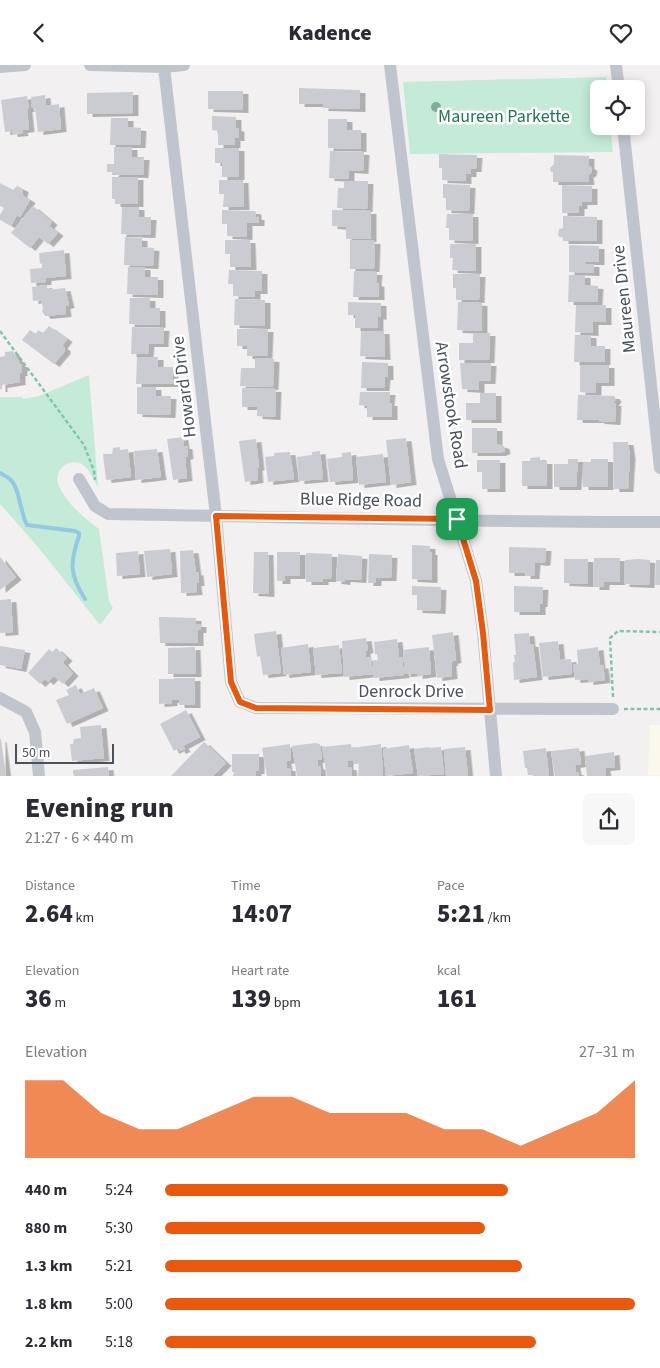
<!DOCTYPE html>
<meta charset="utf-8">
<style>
body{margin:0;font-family:"Source Sans 3",sans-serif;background:#f7f7f7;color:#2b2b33;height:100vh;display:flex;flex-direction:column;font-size:19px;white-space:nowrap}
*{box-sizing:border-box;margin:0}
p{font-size:16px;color:#7c7c81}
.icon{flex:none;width:28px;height:28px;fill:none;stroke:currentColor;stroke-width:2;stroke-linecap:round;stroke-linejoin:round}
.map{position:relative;height:711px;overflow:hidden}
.side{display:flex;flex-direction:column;background:#fff;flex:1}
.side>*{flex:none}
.controls{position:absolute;left:590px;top:15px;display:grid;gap:10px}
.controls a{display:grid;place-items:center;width:55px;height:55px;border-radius:8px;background:#fff;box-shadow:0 2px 12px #0003;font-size:25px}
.scale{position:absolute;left:15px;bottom:12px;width:99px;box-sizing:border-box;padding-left:5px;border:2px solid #4a515c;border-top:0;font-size:14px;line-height:18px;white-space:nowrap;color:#4a515c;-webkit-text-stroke:4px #fff;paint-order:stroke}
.pin{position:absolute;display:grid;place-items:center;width:42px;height:42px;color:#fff;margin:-21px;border-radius:10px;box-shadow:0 2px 8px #0006}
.round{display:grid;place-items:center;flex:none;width:52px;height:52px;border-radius:8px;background:#f7f7f7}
.summary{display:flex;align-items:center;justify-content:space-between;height:85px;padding:0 25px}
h1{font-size:28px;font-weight:800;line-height:38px}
.stats{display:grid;grid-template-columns:repeat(3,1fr);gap:8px;height:85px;padding:5px 25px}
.stats div{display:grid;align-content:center}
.stats b{font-size:25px;font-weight:800}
.stats small{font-size:14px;font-weight:400}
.stats p{font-size:14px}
.chart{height:140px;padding:10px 25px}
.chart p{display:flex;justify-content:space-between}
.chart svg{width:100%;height:90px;margin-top:5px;fill:#ea580c;opacity:.7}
ul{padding:0 25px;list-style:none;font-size:16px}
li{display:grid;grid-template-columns:80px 60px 1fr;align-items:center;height:38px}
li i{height:12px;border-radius:6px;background:#ea580c}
header{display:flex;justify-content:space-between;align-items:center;height:65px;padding:0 25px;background:#fff;font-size:22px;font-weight:800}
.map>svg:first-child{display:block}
</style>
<header><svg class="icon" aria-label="back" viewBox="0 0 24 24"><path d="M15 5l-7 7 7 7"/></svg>Kadence<svg class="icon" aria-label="heart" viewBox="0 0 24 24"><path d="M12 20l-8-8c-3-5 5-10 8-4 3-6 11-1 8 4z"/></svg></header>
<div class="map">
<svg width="660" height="711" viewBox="0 0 660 711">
<defs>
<filter id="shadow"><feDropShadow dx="5.5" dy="3" stdDeviation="0" flood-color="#0004"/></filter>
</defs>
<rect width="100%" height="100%" fill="#f2f0f0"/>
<path fill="#fbf8ec" d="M 650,660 L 660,660 L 660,710 L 648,710 Z"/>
<path fill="#c3ebd8" d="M 606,12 L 607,24 L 599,24 L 599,61 L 610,61 L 613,87 L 410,89 L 403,17 Z
M 89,310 L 98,422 C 94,415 89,404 83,400 C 69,391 52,406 59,421 C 67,439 83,452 99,464 L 109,536 L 113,543 L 100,560 L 38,482 L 0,439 L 0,332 L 22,332 L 23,334 L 39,331 Z"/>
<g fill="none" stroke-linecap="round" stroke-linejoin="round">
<path stroke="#94c9e4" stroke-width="4" d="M 0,408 C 3,410 8,412 10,414 C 20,424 20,447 27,460 L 75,466 L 79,468 L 79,471 C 70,498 69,509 85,534"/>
</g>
<path fill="#cbccd2" filter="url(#shadow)" d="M 299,23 L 360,25 L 360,44 L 323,43 L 323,39 L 299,39 Z
M 208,26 L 243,26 L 243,45 L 208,44 Z
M 133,27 L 133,48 L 87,49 L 87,28 Z
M 45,30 L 46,41 L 59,39 L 61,64 L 38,67 L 35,43 L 32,43 L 31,32 Z
M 27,31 L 29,44 L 27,44 L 29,64 L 22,65 L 23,68 L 12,69 L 12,66 L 5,67 L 1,35 Z
M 212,51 L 236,52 L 236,63 L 239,64 L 239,73 L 235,73 L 235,80 L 218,80 L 218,66 L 212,65 Z
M 111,53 L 128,53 L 128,62 L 141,63 L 140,80 L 110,80 Z
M 328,54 L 347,54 L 347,65 L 361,65 L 361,84 L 328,83 Z
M 114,82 L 132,82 L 132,92 L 144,92 L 143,110 L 113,109 L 114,107 L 107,107 L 107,99 L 114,99 Z
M 215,83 L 239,83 L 239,112 L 222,112 L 222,98 L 215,98 Z
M 330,86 L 364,87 L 363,106 L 349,105 L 349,114 L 329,113 Z
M 439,89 L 477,90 L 476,104 L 471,104 L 471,109 L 466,109 L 466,116 L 442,115 L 442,103 L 439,103 Z
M 554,90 L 589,91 L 589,101 L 592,103 L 591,108 L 588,110 L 589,117 L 553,117 L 553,107 L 551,107 L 550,103 L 554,99 Z
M 112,112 L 138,112 L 138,139 L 115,139 L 115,134 L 112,134 Z
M 219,115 L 243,115 L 244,142 L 223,142 L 224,129 L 219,129 Z
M 344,116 L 368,116 L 367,144 L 337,143 L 338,123 L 344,123 Z
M 0,118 L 13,125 L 17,121 L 23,124 L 22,130 L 30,135 L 20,152 L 17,150 L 11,161 L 0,155 L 0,150 L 4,143 L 0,141 Z
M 443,119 L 470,120 L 469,146 L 446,145 L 446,133 L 443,133 Z
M 562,120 L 592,121 L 592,137 L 582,137 L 582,141 L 579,141 L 579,148 L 562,148 Z
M 33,141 L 52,157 L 49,161 L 58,168 L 48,179 L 39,172 L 30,183 L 11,168 Z
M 122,142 L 139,142 L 139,152 L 151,152 L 150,170 L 121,169 Z
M 222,145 L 254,146 L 256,147 L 256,152 L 259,152 L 259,158 L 247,158 L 247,172 L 227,171 L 227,159 L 222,159 Z
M 332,145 L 371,146 L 371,174 L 346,174 L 346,162 L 332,161 Z
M 447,149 L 473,149 L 473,176 L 449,175 L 449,163 L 446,163 Z
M 563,151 L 597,152 L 597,176 L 563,176 L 563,173 L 558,171 L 559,164 L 563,163 Z
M 125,172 L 142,173 L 142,182 L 154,183 L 153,201 L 124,200 Z
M 225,175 L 250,175 L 251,202 L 230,202 L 230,189 L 225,189 Z
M 350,175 L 375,176 L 374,204 L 350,204 Z
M 450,179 L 476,179 L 476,206 L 452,205 L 453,193 L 450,193 Z
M 569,180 L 599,181 L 599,197 L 586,197 L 586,199 L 594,199 L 594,208 L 569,207 Z
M 64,185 L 66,211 L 46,213 L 46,217 L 31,218 L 30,204 L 42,203 L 42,198 L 40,199 L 39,188 Z
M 128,202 L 145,202 L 145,212 L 158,212 L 158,230 L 127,229 Z
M 229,205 L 262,206 L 262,226 L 255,226 L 255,232 L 233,231 L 233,219 L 228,219 Z
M 354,206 L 377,207 L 376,218 L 379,219 L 379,232 L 353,232 Z
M 453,209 L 480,209 L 479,235 L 456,235 L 456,223 L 453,223 Z
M 569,210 L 585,210 L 585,220 L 598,221 L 597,237 L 568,237 Z
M 47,220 L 47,225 L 65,223 L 69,240 L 65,241 L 66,249 L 45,251 L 42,246 L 43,243 L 41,235 L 33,236 L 32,222 Z
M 130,233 L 150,233 L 150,243 L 160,243 L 160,260 L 129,259 Z
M 235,234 L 265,235 L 265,261 L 234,260 Z
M 348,237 L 381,238 L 381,252 L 378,251 L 378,263 L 355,263 L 355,250 L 348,250 Z
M 458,237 L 482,238 L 482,266 L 457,265 Z
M 576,240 L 606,240 L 606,257 L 593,257 L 593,268 L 575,267 Z
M 49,261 L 67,274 L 62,281 L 65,283 L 65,286 L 54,299 L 22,275 L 30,265 L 36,269 L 38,265 L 43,268 Z
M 132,262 L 164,263 L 163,279 L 149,279 L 148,289 L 131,289 Z
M 237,264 L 268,264 L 267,291 L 247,291 L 247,281 L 237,281 Z
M 361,266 L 384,266 L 385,292 L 360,291 Z
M 473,268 L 490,268 L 489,295 L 459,295 L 459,278 L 473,278 Z
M 575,270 L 591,270 L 591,281 L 605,281 L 605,297 L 574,297 Z
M 13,286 L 20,299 L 22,299 L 22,308 L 20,308 L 20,317 L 2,320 L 2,324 L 0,324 L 0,292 L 5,291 L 5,287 Z
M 137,292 L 158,292 L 158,302 L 173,302 L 173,319 L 136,319 Z
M 255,293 L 274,294 L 273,322 L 240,321 L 241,303 L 255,303 Z
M 362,297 L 388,298 L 388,312 L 385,312 L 384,323 L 361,323 Z
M 460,298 L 491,298 L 490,316 L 479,316 L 479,325 L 462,324 Z
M 580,300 L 609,300 L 609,318 L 596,318 L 596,328 L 580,327 Z
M 137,322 L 156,322 L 156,331 L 171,331 L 170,350 L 137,349 Z
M 242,323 L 276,324 L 275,352 L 257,351 L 257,342 L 242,342 Z
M 360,327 L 390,327 L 389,338 L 392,338 L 392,352 L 367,352 L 367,341 L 359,340 Z
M 480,328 L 496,328 L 496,355 L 466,355 L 466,338 L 480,338 Z
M 578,330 L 614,331 L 616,334 L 613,338 L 616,338 L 615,357 L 599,356 L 599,355 L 577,355 Z
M 472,363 L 497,363 L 497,379 L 504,381 L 505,386 L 500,388 L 472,388 Z
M 183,372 L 184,381 L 187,381 L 188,391 L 185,392 L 187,413 L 173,415 L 167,374 Z
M 406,373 L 411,417 L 391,420 L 386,375 Z
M 256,374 L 259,402 L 257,403 L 258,415 L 245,417 L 239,376 Z
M 613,377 L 628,377 L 630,391 L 628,424 L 614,424 Z
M 120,382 L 120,385 L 128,384 L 131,412 L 106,415 L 103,389 L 112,389 L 113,383 Z
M 157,384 L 161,412 L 136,415 L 134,386 Z
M 320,386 L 323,414 L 299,416 L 297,392 L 312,390 L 312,387 Z
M 290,387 L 294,414 L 268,417 L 265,392 L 274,391 L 274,388 Z
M 351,387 L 353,415 L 330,417 L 327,394 L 342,392 L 342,388 Z
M 383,389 L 386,417 L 359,420 L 356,392 Z
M 540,392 L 540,396 L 547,396 L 547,421 L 522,421 L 522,396 L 530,396 L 530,393 Z
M 568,394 L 578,394 L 576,422 L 554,422 L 554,399 L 568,399 Z
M 591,394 L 608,394 L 608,422 L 583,422 L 583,397 L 591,397 Z
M 477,395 L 500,395 L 500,424 L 482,424 L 482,407 L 477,407 Z
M 412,480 L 430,481 L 430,487 L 432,487 L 432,515 L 412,514 Z
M 509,482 L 546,483 L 545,497 L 542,498 L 535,497 L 534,511 L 525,511 L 525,508 L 509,508 Z
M 170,484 L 172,509 L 147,512 L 144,486 Z
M 193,485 L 196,508 L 198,507 L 199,518 L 196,518 L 197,527 L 181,528 L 180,486 Z
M 138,486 L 140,509 L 117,511 L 116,488 Z
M 254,487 L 268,487 L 269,529 L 253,528 Z
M 277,487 L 300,487 L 300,511 L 285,511 L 285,516 L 277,516 Z
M 306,488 L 332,489 L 331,514 L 323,514 L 323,517 L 306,517 Z
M 338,489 L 362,491 L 361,515 L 345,514 L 345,517 L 336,516 Z
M 369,489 L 392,490 L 391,513 L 376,513 L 376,518 L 368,518 Z
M 0,492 L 16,512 L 0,525 Z
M 594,493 L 620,493 L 620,517 L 604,517 L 604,522 L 594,522 Z
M 564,494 L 588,494 L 588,519 L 564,518 Z
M 639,494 L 650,495 L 649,520 L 624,519 L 625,495 Z
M 656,495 L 660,495 L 660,520 L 655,520 Z
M 412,521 L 441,522 L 440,546 L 417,545 L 417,530 L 412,530 Z
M 514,521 L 543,522 L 542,539 L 540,539 L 540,547 L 514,547 Z
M 11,534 L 13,567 L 0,568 L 0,535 Z
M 159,552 L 196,553 L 196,559 L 201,559 L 201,565 L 198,565 L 198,578 L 160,578 Z
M 276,566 L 281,608 L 263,610 L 260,591 L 257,592 L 254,569 Z
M 453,567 L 456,595 L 452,596 L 453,598 L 451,598 L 452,611 L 437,613 L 432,570 Z
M 529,568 L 530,579 L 533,579 L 537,612 L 514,615 L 513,597 L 515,597 L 514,590 L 516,590 L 514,569 Z
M 366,573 L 368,585 L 365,586 L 366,593 L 371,592 L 373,609 L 344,612 L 342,576 Z
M 397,574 L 399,592 L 402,592 L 404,610 L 374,613 L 373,596 L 378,595 L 377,589 L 375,589 L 374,577 Z
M 558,576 L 560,595 L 571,594 L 572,609 L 543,612 L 539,578 Z
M 308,579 L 311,607 L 284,610 L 281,583 Z
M 339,580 L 342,608 L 316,610 L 313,583 Z
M 0,581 L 25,585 L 21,604 L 0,600 Z
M 195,582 L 196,609 L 168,609 L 168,583 Z
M 429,582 L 431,609 L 417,611 L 417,608 L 405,609 L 403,585 Z
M 598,582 L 600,601 L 603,600 L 605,615 L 588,617 L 588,614 L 575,615 L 573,600 L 578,599 L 577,585 Z
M 56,583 L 67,593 L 63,597 L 64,599 L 73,608 L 63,619 L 54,611 L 48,617 L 45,614 L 40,619 L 28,608 L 49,584 L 52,587 Z
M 174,613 L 195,613 L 195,640 L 179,640 L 179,635 L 172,635 L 172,638 L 159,639 L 159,614 L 174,614 Z
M 76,620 L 80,629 L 94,623 L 103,643 L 67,659 L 56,635 L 69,630 L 66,625 Z
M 186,645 L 200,672 L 183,681 L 185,684 L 180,686 L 179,683 L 174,686 L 160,659 Z
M 101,660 L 104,693 L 72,696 L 70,679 L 73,679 L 74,674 L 81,673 L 80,662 Z
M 0,674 L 1,674 L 6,711 L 0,711 Z
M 204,677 L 226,698 L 213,711 L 171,711 Z
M 315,678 L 320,679 L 322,694 L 317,695 L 318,702 L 320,701 L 321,711 L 297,711 L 292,681 Z
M 290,679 L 291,695 L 286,696 L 287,703 L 290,703 L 291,711 L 267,711 L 262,683 Z
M 351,679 L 353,696 L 348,696 L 348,702 L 351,702 L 352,711 L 327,711 L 322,682 Z
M 381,679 L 383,711 L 358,711 L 359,698 L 354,699 L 352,683 Z
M 409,680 L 413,708 L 386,711 L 383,684 Z
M 429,682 L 429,683 L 441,682 L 444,709 L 418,711 L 414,684 Z
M 465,682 L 468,711 L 446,711 L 444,684 Z
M 546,683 L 549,711 L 528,710 L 527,703 L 525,703 L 523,686 Z
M 579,683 L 581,699 L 575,700 L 576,707 L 578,707 L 579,711 L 555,711 L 551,686 Z
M 614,687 L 615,702 L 605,703 L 606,711 L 587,711 L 585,691 Z
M 232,689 L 259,689 L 259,706 L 256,706 L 256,711 L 233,711 L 234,707 L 232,707 Z
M 108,702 L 109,711 L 74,711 L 73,708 L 73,705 Z"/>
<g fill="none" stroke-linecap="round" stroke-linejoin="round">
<path stroke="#7ec6ac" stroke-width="2.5" stroke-dasharray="4 2.5" stroke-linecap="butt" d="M 0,266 L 84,380 L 94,406 L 95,415
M 613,632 L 610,573 L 618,566 L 660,567
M 624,644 L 660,644"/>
<path stroke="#c0c5cd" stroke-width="12" d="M 90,0 L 164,2 L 184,0
M 390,0 L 438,394 L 476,516 L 483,568 L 496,711
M 616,0 L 619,24
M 0,2 L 25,0
M 164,2 L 216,451 L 231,617 L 240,637 L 256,643 L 613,644
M 623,61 L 660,403
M 79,414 L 95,441 L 108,449 C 292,452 476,457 660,457
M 0,633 L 26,647 L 35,667 L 39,711"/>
</g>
<circle fill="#7ead9c" cx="436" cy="42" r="5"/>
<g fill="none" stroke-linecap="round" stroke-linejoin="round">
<defs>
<path id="route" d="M 216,451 L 457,454 L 476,516 L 483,568 L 490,645 L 256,643 L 240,637 L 231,617 Z"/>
</defs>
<use href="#route" stroke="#fff" stroke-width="10"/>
<use href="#route" stroke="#ea580c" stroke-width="6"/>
</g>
<g text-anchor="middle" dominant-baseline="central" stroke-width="5" stroke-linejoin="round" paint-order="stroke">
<g font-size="18" fill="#207757" stroke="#fff">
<text x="504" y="51">Maureen Parkette</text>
</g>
<g font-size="18" fill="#4a515c" stroke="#fff">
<text transform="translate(624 234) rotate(-96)">Maureen Drive</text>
<text transform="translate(184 322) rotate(-97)">Howard Drive</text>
<text transform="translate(451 340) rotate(81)">Arrowstook Road</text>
<text transform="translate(361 435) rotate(1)">Blue Ridge Road</text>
<text x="411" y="626">Denrock Drive</text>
</g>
</g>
</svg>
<div class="controls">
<a><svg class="icon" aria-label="locate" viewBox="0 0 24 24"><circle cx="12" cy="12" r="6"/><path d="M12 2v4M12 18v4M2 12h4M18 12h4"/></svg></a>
</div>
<div class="scale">50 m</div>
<div class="pin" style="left:457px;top:454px;background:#1e9e55"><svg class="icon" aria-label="arrive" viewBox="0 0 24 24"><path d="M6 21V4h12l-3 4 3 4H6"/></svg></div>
</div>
<section class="side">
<div class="summary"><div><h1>Evening run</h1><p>21:27 · 6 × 440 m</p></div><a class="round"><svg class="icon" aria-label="share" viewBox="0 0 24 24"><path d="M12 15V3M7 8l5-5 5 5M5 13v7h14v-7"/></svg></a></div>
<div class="stats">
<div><p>Distance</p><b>2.64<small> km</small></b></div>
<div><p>Time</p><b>14:07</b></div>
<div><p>Pace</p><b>5:21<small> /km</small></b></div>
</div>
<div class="stats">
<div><p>Elevation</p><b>36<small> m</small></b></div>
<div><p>Heart rate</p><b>139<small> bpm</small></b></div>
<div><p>kcal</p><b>161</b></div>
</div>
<div class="chart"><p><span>Elevation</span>27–31 m</p>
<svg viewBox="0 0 160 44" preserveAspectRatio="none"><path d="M0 44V6L10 6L20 22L30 30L40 30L50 22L60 14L70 14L80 22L90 22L100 22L110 30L120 30L130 38L140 30L150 22L160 6V44z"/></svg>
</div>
<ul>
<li><b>440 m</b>5:24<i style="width:73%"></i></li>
<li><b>880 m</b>5:30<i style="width:68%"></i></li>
<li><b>1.3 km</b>5:21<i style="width:76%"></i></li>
<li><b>1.8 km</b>5:00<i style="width:100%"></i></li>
<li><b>2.2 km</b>5:18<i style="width:79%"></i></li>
</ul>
</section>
